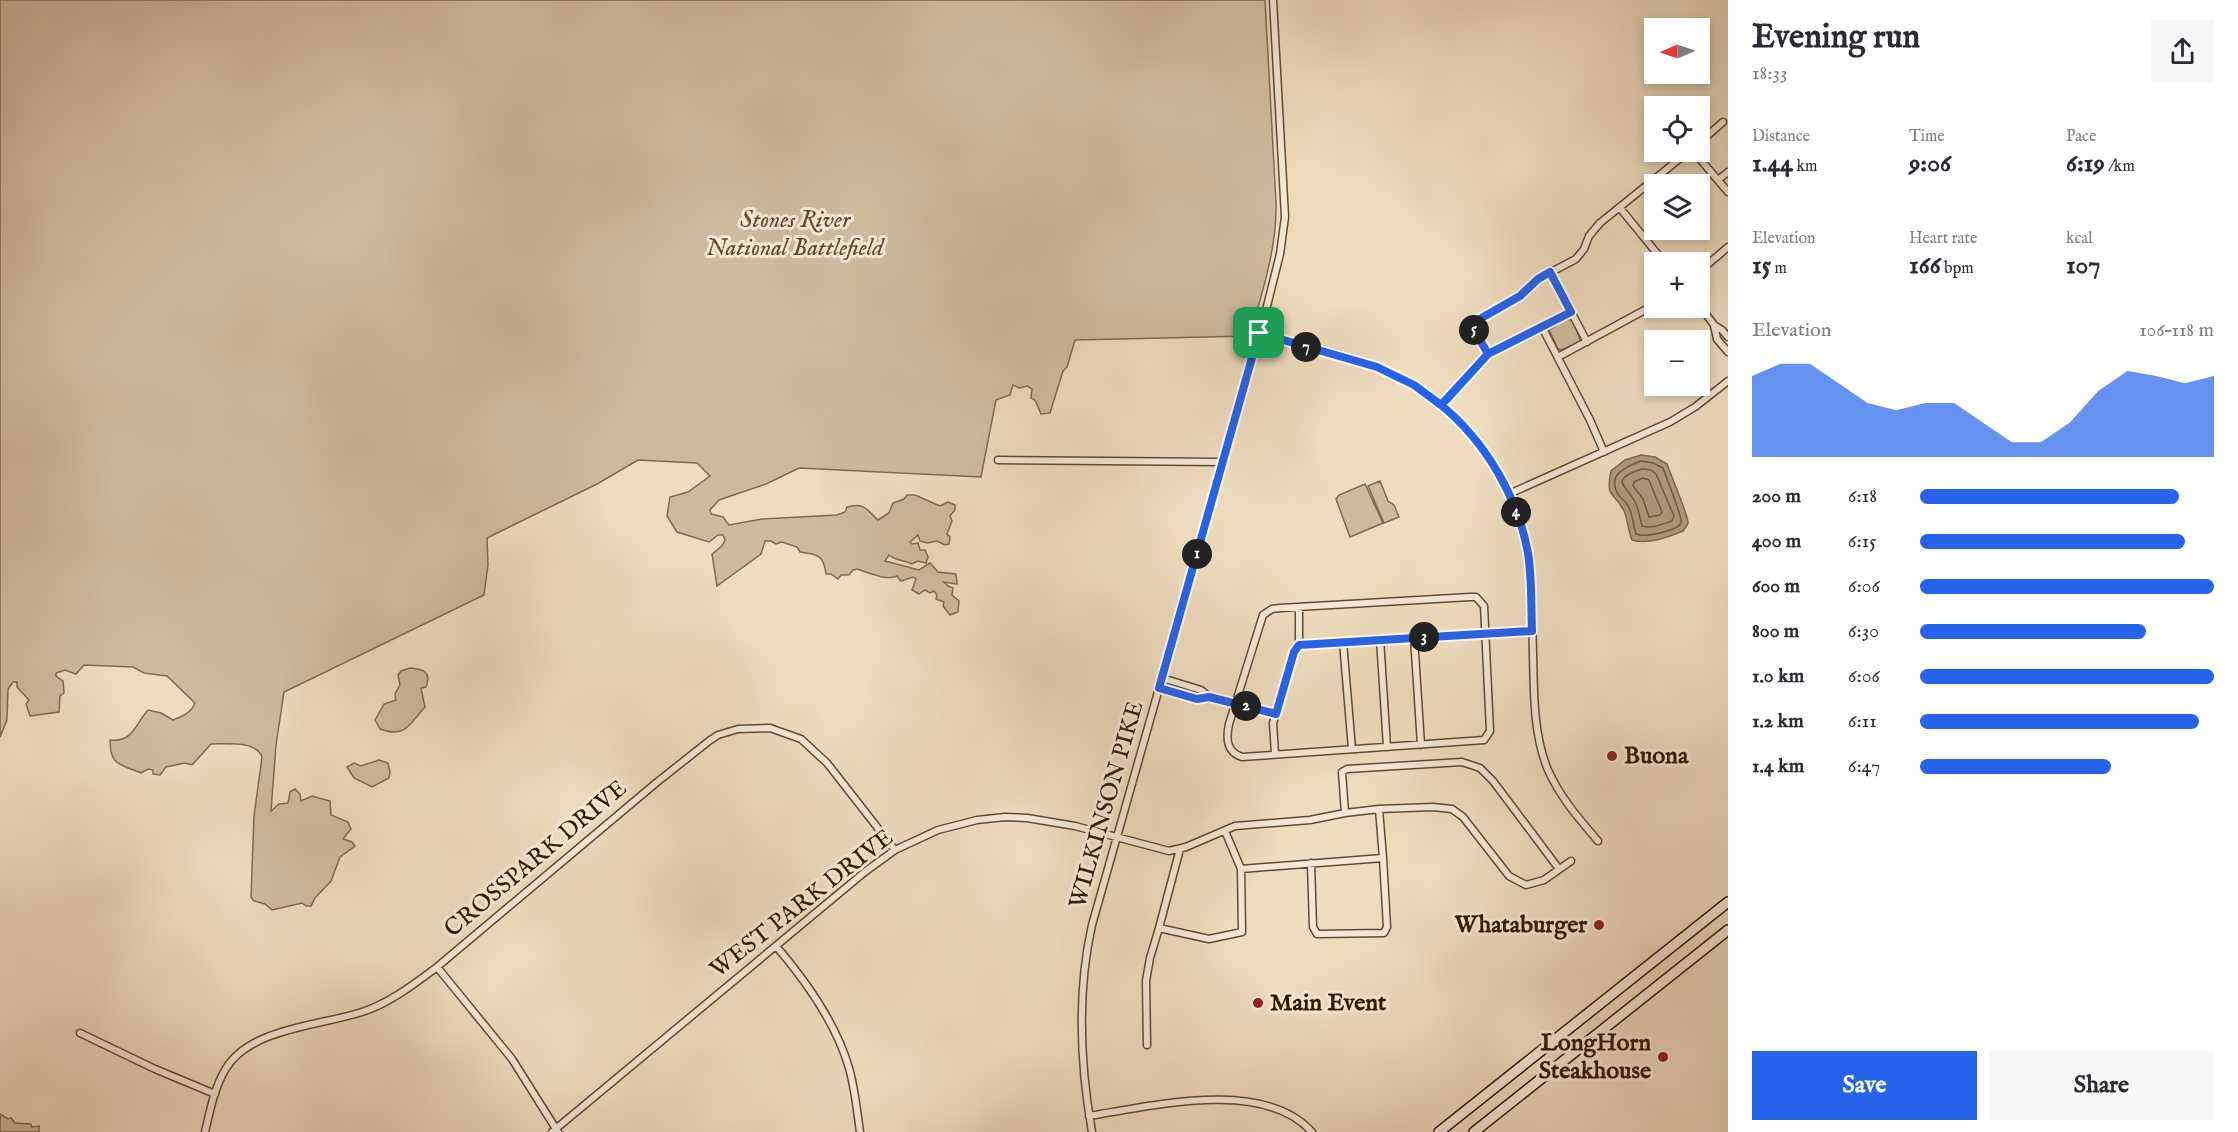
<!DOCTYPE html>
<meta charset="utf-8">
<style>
body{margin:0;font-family:"IM FELL English",serif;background:#f7f7f7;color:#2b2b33;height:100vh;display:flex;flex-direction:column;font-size:22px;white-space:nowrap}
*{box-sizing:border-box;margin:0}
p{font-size:20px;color:#7c7c81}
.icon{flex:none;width:33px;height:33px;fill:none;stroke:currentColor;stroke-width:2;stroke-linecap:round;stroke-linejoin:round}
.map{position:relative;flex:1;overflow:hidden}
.side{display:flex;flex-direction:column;background:#fff;width:510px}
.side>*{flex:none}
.needle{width:39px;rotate:268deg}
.fabs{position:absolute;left:1644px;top:18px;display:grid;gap:12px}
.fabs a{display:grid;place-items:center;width:66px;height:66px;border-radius:0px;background:#fff;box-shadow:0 3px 9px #0003;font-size:30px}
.pin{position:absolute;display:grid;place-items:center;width:51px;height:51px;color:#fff;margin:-26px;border-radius:12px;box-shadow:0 3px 9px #0006}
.km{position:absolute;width:30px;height:30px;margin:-15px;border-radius:50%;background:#222;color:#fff;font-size:16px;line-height:30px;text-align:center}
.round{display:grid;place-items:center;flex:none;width:63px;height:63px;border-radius:0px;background:#f7f7f7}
.head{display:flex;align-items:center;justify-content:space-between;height:102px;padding:0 24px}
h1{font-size:33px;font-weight:700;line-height:45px}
.metrics{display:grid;grid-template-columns:repeat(3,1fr);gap:9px;height:102px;padding:6px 24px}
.metrics div{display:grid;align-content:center}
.metrics b{font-size:26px;font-weight:700}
.metrics small{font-size:16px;font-weight:400}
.metrics p{font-size:16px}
.chart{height:168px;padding:12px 24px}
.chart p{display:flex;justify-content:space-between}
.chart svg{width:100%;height:108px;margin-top:6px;fill:#2563eb;opacity:.7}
.primary-button{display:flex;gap:12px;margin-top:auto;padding:12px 24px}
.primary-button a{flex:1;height:69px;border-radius:0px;background:#2563eb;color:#fff;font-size:24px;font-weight:700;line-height:69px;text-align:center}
.primary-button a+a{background:#f7f7f7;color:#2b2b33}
ul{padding:0 24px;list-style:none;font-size:20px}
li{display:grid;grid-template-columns:96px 72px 1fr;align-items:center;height:45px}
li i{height:15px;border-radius:8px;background:#2563eb}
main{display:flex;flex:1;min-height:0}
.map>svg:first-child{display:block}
</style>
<main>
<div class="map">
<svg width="1728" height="1132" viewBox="0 0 1728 1132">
<rect width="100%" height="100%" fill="#eedcbe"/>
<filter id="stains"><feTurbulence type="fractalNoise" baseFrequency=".00333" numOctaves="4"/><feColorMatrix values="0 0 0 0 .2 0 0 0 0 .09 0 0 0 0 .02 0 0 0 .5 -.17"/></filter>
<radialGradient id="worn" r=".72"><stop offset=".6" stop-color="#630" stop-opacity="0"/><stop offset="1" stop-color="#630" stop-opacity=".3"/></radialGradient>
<path fill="#cebb9e" stroke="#806a4f" stroke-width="1.5" d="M 0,0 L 1265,0 L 1276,203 C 1277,249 1262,292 1250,336 L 1075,340 L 1067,367 L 1063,371 L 1050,413 L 1041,414 L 1035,400 L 1031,398 L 1032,389 L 1027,386 L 1019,388 L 1013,385 L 1010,395 L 996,400 L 981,477 L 799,468 L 766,484 L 719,500 L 710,510 L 711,514 L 723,517 L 729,525 L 762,519 L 837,515 L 845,512 L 847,507 C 864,502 866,509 878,520 L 889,513 L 893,503 L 904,499 L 907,495 L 915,495 L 940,506 L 948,502 L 955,505 L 955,510 L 950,516 L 952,521 L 947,534 L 950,537 L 949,544 L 945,545 L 937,541 L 927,543 L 920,541 L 918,535 L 910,542 L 912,544 L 918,543 L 920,550 L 925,550 L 928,557 L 926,563 L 918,561 L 912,564 C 905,560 896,561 889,555 L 885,561 L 919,570 L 930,563 L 938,572 L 956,574 L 957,584 L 944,582 L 948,586 L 953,588 L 952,595 L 959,601 L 958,612 L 950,615 L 943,606 L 944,602 L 936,599 L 937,595 L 934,591 L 930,593 L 925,590 L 919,594 L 912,590 L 916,579 L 913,577 L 901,581 L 897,576 C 887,581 869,573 857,569 L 853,570 L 849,575 L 841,575 L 838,579 L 831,574 L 826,574 C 824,555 817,554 800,552 L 797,547 L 782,542 L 776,544 L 771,541 L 765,541 L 761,554 L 717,586 L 712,554 L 722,546 L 725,540 L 723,535 L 718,535 L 709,542 L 677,532 L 667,516 L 670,497 L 688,492 L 710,476 L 697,463 L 638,460 L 597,484 L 487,538 L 488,565 L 484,595 L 284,692 L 276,745 L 271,811 L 279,804 L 288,803 L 290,792 L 295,789 L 300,794 L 301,801 L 312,796 L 330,801 L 331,815 L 348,822 L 351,829 L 343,839 L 352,842 L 355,846 L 340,857 L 331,881 L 315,898 L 311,906 L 306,906 L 302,903 L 272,910 L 265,904 L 254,901 L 251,897 L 254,816 L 262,757 C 256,740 225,744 211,744 L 192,765 L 185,763 L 166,767 L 160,775 L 153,774 L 153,770 L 148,769 L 141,773 C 120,764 110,766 110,740 C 133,743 136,723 148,710 L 161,713 L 173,720 C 183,716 191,713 195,703 L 167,676 L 144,673 L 133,667 L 84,665 L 76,674 L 65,670 L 56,673 L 56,676 L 63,681 L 64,693 L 60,696 L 59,712 L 30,716 L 26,704 L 29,700 L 17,687 L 17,682 L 13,682 L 8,689 L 7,720 L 0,737 Z
M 1566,319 L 1572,320 L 1580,339 L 1580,342 L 1561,350 L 1558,349 L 1549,330 Z
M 1380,481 L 1388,501 L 1394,505 L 1399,517 L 1384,523 L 1368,486 Z
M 1365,484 L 1383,523 L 1350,537 L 1336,499 L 1339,495 Z
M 410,668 C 423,669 432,672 426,687 L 421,688 L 425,707 C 410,723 405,739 380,729 L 375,720 L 384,704 L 396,700 L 395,694 L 400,685 L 398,675 L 401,671 Z
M 379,760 L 388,763 L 390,772 L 389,778 L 372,787 L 354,778 L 347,767 L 354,763 L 361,766 Z
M 0,1114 L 8,1119 L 11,1118 L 15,1123 L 31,1124 L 32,1127 L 39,1126 L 39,1132 L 0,1132 Z"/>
<path fill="#ae9a7d" stroke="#7d674b" stroke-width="1.5" d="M 1641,455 L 1655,457 L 1667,464 C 1670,473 1689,517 1688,523 C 1687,526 1685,528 1683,531 C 1668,537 1649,545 1632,540 C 1628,530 1628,520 1624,511 C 1615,492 1605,499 1611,471 L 1625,460 Z"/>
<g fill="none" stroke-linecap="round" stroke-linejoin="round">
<path stroke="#705a3e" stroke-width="1.5" d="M 1641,461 L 1653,463 L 1663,468 C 1666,477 1683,518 1681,523 C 1679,529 1666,531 1660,533 C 1652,535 1643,537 1636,534 C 1633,525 1633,514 1628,506 C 1625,500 1618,497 1616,490 C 1609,473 1628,466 1641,461 Z
M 1642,469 L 1651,470 L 1656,474 L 1674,516 L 1672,521 C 1663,524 1651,529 1642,526 C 1640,519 1639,510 1635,502 C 1625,484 1609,480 1642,469 Z
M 1643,478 L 1649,480 L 1662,512 L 1660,515 L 1649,517 L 1643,499 L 1633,486 L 1634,482 Z"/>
<defs>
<path id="minor" d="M 1700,142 L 1723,122
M 1694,152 L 1728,192
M 1718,180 L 1728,172
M 1620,208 L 1664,262
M 1700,271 L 1728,247
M 1550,272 L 1587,342
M 1700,306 L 1714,325 L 1722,330 L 1728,337
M 1714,325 L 1717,339 L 1728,352
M 1542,327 L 1590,420 L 1604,452
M 1259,333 C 1308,347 1372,359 1414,385 C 1471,421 1518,487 1528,554 C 1533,587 1532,621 1533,654 C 1534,692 1533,734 1548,770 C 1560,797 1579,819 1598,841
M 1488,354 L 1471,324 L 1520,296 L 1538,279 L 1576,259 L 1584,249 L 1589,236 L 1600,223 L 1688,152
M 1558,357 L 1654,305
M 1441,405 L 1488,354 L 1571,312
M 998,460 L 1223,462
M 1509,494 L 1670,422 L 1695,407 L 1728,381
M 1470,597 L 1476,597 L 1484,606 L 1490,731 L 1484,740 L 1242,757 C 1226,752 1226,738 1229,724 L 1263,615 L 1272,609 L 1280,608 Z
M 1299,607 L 1299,645
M 1414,637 L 1421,745
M 1380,639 L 1387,747
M 1343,642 L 1352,749
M 1159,688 L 1197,699 L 1209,697 L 1201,690 L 1162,678
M 1209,697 L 1276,714
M 1275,754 L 1273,723 L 1294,652 L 1299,645 L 1532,631
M 1345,813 L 1342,772 L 1347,769 L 1462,762 L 1480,768 L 1493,781 L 1559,869
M 1225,831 L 1241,869 L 1383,858 L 1379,809
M 1180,849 L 1159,928 L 1209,939 L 1242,932 L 1241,869
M 1311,863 L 1313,927 L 1317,934 L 1384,933 L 1387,927 L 1383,858
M 776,946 C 806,981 836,1023 849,1068 C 855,1089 857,1111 860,1132
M 437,967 L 512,1059 L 558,1132
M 80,1033 L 155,1069 L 215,1094
M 1147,1045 L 1146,981 L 1150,958 L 1159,928
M 1089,1116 C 1151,1106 1264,1078 1312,1132
M 205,1132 C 210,1111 214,1089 225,1070 C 249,1028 319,1026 362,1012 C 390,1003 414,984 437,967 L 656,783 L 709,741 L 718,735 L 738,729 L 770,728 L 801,739 L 827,763 L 895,850
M 552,1132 L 866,871 L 895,850 L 938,830 L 977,820 L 1005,817 L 1027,818 L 1075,826 L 1169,851 L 1186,847 L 1235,826 L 1310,820 L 1345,813 L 1379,809 L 1433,807 L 1452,809 L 1463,817 L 1509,876 L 1526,885 L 1544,880 L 1571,861
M 1092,1132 C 1080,1064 1077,992 1092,925 L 1265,314 L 1280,254 L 1285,217 L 1273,0"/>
<path id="secondary" d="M 1439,1132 L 1728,902
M 1474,1132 L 1728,930"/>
</defs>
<use href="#minor" stroke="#624a30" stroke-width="9"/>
<use href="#secondary" stroke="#331a00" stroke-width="12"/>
<use href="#minor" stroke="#f4e8d5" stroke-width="6"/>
<use href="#secondary" stroke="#f4e8d5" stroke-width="9"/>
</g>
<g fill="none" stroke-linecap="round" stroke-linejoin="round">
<defs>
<path id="route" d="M 1259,333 L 1159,688 L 1197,699 L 1209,697 L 1276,714 L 1294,652 L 1299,645 L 1532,631 C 1531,605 1532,578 1528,553 C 1518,497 1485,441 1441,405 L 1488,354 L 1471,324 L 1520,296 L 1538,279 L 1550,272 L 1571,312 L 1488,354 L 1447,399 L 1441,405 L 1414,385 L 1377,367 L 1259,333"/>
</defs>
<use href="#route" stroke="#fff" stroke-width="12"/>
<use href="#route" stroke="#2563eb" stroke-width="8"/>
</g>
<g fill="#8f2418" stroke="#f4e8d5" stroke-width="2">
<circle cx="1612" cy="756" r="6"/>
<circle cx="1599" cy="925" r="6"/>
<circle cx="1258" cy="1003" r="6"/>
<circle cx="1663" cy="1057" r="6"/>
</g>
<g text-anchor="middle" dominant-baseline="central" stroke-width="6" stroke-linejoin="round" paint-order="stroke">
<g font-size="24" font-style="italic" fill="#624a2f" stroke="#f4e8d5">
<text x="795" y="220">Stones River<tspan x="795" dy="28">National Battlefield</tspan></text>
</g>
<g font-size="24" font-weight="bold" fill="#331a00" stroke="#f4e8d5" text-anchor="start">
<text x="1624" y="756">Buona</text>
<text x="1587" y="925" text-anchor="end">Whataburger</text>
<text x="1270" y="1003">Main Event</text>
<text x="1651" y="1043" text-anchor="end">LongHorn<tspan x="1651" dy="28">Steakhouse</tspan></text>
</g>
<g font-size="24" fill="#331a00" stroke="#f4e8d5">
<text transform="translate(1107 805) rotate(-74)">WILKINSON PIKE</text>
<text transform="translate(536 859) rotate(-40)">CROSSPARK DRIVE</text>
<text transform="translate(802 904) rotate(-38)">WEST PARK DRIVE</text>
</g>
</g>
<rect width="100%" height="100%" filter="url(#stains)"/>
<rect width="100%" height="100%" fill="url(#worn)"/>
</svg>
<div class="fabs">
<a><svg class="needle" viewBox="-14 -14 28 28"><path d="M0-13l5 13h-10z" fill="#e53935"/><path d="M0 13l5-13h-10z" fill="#7c7c81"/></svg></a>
<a><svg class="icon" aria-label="locate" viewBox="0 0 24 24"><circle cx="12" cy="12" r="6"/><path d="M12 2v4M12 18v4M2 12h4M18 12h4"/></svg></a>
<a><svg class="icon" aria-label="layers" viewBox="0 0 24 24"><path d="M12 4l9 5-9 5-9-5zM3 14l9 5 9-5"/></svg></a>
<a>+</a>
<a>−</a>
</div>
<div class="pin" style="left:1259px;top:333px;background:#1e9e55"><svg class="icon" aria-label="arrive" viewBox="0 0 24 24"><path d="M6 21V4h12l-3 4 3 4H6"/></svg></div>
<b class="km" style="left:1197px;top:554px">1</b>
<b class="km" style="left:1246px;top:706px">2</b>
<b class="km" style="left:1424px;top:637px">3</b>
<b class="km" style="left:1516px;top:512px">4</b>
<b class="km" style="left:1474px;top:330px">5</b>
<b class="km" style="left:1306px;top:347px">7</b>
</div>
<section class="side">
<div class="head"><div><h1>Evening run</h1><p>18:33</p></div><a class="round"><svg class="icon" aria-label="share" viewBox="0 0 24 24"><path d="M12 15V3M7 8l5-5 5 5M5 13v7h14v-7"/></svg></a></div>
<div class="metrics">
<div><p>Distance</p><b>1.44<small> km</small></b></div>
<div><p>Time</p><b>9:06</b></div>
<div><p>Pace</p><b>6:19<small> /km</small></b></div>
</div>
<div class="metrics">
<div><p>Elevation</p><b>15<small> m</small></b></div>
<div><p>Heart rate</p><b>166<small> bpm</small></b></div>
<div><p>kcal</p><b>107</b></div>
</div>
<div class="chart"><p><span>Elevation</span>106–118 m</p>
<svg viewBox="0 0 160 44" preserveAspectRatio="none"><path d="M0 44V11L10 6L20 6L30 14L40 22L50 25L60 22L70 22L80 30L90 38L100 38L110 30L120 17L130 9L140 11L150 14L160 11V44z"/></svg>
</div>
<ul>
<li><b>200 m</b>6:18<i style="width:88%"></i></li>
<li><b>400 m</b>6:15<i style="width:90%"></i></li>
<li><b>600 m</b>6:06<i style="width:100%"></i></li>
<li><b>800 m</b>6:30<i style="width:77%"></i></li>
<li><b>1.0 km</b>6:06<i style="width:100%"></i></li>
<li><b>1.2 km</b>6:11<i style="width:95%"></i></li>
<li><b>1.4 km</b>6:47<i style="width:65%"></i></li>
</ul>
<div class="primary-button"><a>Save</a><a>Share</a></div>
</section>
</main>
